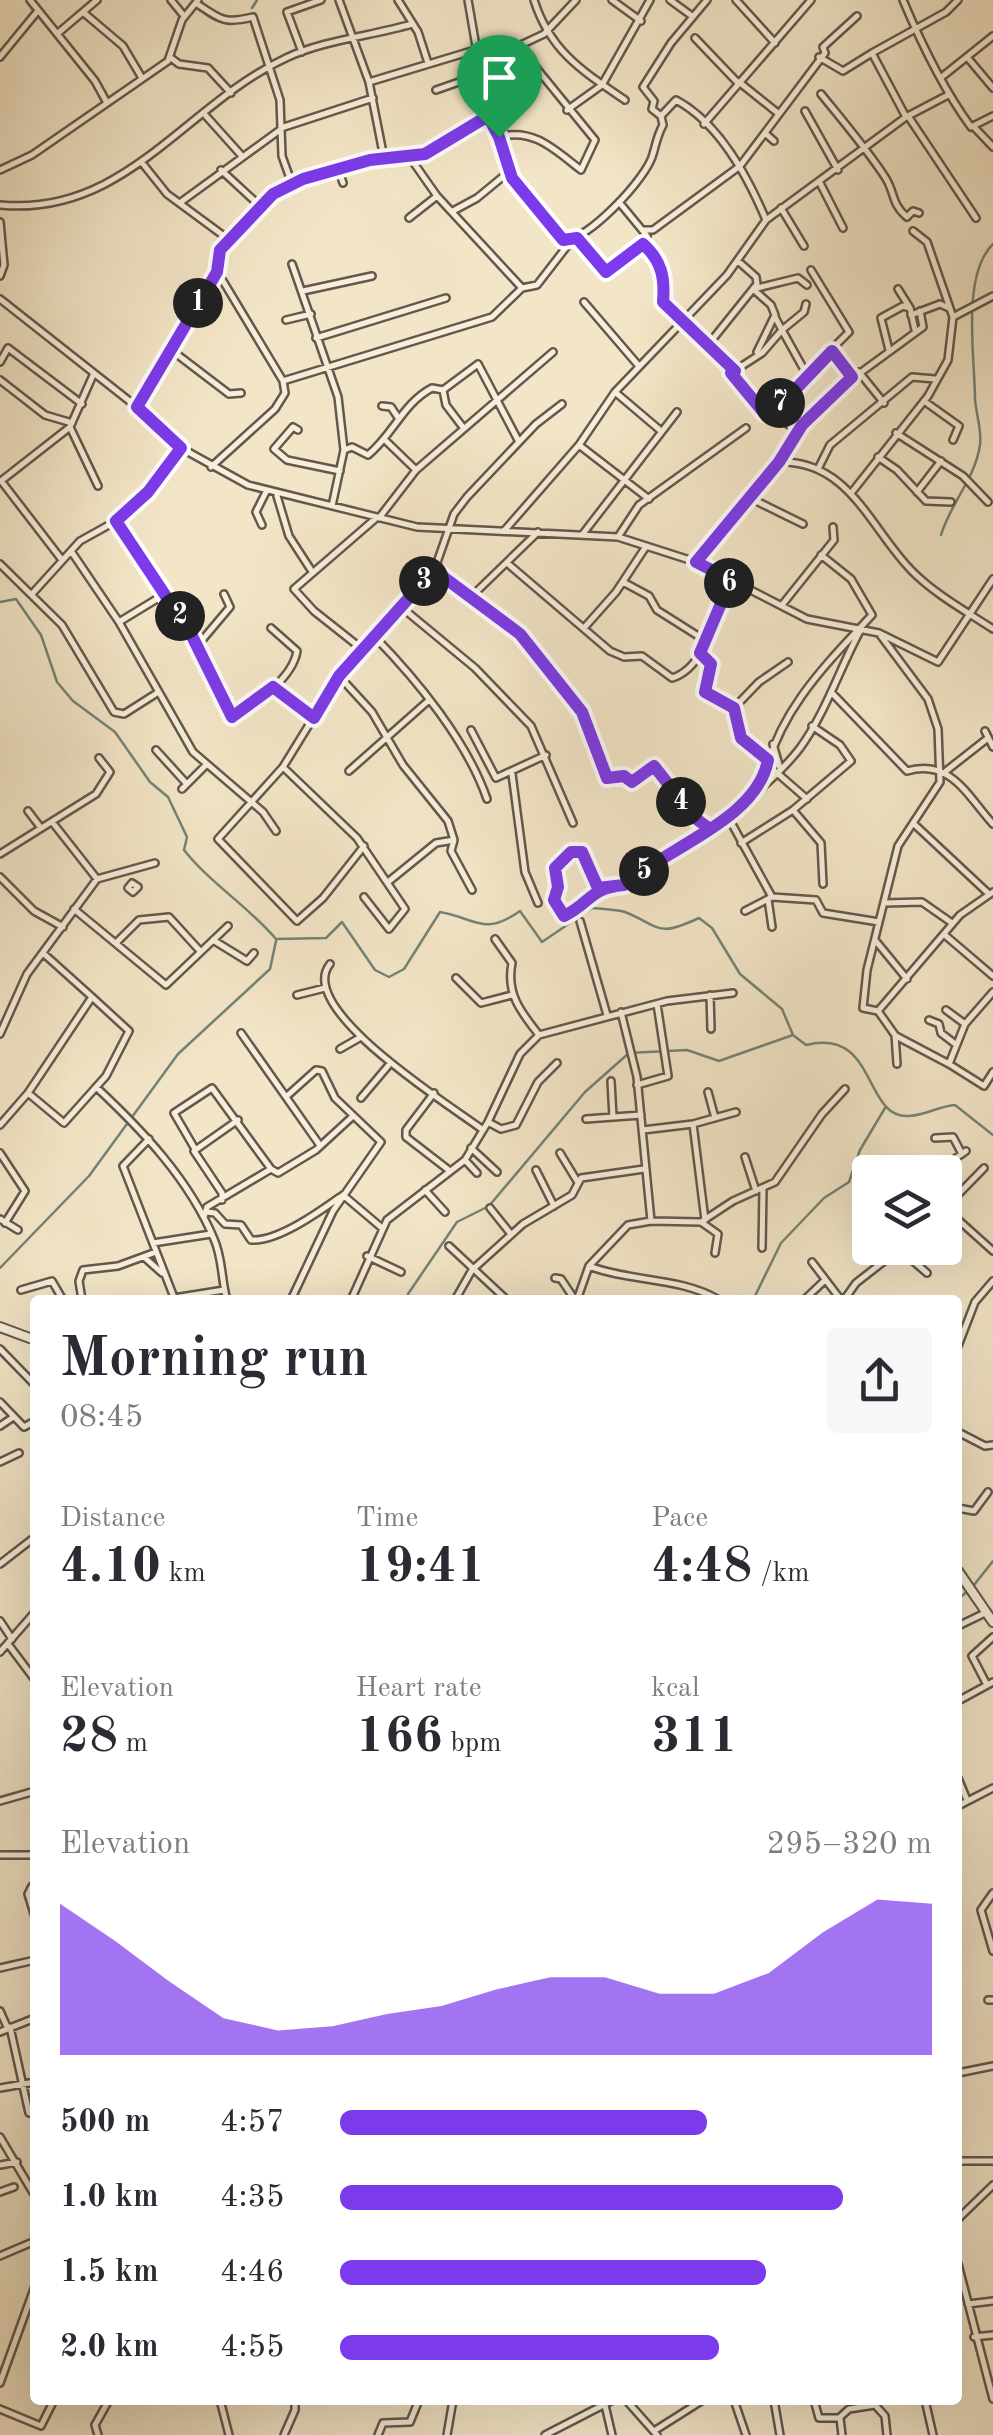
<!DOCTYPE html>
<meta charset="utf-8">
<style>
body{margin:0;font-family:"Old Standard TT",serif;background:#f7f7f7;color:#2b2b33;height:100vh;display:flex;flex-direction:column;font-size:38px;white-space:nowrap}
*{box-sizing:border-box;margin:0}
p{font-size:32px;color:#7c7c81}
.icon{flex:none;width:55px;height:55px;fill:none;stroke:currentColor;stroke-width:2;stroke-linecap:round;stroke-linejoin:round}
.map{position:relative;flex:1;overflow:hidden}
.details{position:absolute;left:30px;top:1295px;width:932px;height:1110px;display:flex;flex-direction:column;background:#fff;border-radius:10px;box-shadow:0 10px 40px #0002}
.details>*{flex:none}
.buttons{position:absolute;left:852px;top:1155px;display:grid;gap:20px}
.buttons a{display:grid;place-items:center;width:110px;height:110px;border-radius:10px;background:#fff;box-shadow:0 10px 40px #0002;font-size:50px}
.pin{position:absolute;display:grid;place-items:center;width:85px;height:85px;color:#fff;margin:-102px -42px;border-radius:50% 50% 50% 0;rotate:-45deg;box-shadow:0 0 10px #0007}
.pin .icon{rotate:45deg}
.km{position:absolute;width:50px;height:50px;margin:-25px;border-radius:50%;background:#222;color:#fff;font-size:28px;line-height:50px;text-align:center}
.round{display:grid;place-items:center;flex:none;width:105px;height:105px;border-radius:10px;background:#f7f7f7}
.summary{display:flex;align-items:center;justify-content:space-between;height:170px;padding:0 30px}
h1{font-size:55px;font-weight:700;line-height:75px}
.metrics{display:grid;grid-template-columns:repeat(3,1fr);gap:15px;height:170px;padding:10px 30px}
.metrics div{display:grid;align-content:center}
.metrics b{font-size:50px;font-weight:700}
.metrics small{font-size:28px;font-weight:400}
.metrics p{font-size:28px}
.chart{height:280px;padding:20px 30px}
.chart p{display:flex;justify-content:space-between}
.chart svg{width:100%;height:180px;margin-top:10px;fill:#7c3aed;opacity:.7}
ul{padding:0 30px;list-style:none;font-size:32px}
li{display:grid;grid-template-columns:160px 120px 1fr;align-items:center;height:75px}
li i{height:25px;border-radius:12px;background:#7c3aed}
.map>svg:first-child{display:block}
</style>
<div class="map">
<svg width="993" height="2435" viewBox="0 0 993 2435">
<rect width="100%" height="100%" fill="#f3e6c8"/>
<filter id="stains"><feTurbulence type="fractalNoise" baseFrequency=".002" numOctaves="4"/><feColorMatrix values="0 0 0 0 .2 0 0 0 0 .09 0 0 0 0 .02 0 0 0 .5 -.17"/></filter>
<radialGradient id="worn" r=".72"><stop offset=".6" stop-color="#630" stop-opacity="0"/><stop offset="1" stop-color="#630" stop-opacity=".3"/></radialGradient>
<g fill="none" stroke-linecap="round" stroke-linejoin="round">
<path stroke="#738377" stroke-width="2.5" d="M 252,8 L 257,0
M 941,535 C 951,502 975,479 980,445 C 982,430 976,414 975,399 C 975,358 961,275 993,244
M 0,602 L 16,599 L 41,635 L 57,682 L 73,701 L 115,732 L 150,782 L 168,797 L 187,837 L 184,850 C 211,884 248,906 276,939
M 276,939 L 326,938 L 342,922 L 375,970 L 389,977 L 404,969 L 440,912 C 476,918 483,937 520,911 L 542,942 L 592,908 C 602,909 616,909 625,912 C 662,927 656,938 699,918 L 712,928 L 740,974 L 782,1009 L 793,1035 L 806,1045 C 877,1027 863,1118 908,1116 C 924,1116 939,1106 955,1105 L 993,1135
M 0,1268 L 89,1176 L 178,1054 L 270,969 L 276,941
M 408,1294 L 457,1222 L 489,1206 L 585,1092 L 629,1053 L 687,1050 L 719,1061 L 793,1035
M 753,1300 L 781,1243 L 824,1198 L 849,1182 L 860,1150 L 885,1108
M 974,1585 L 993,1561
M 958,1599 L 968,1591"/>
<defs>
<path id="minor" d="M 30,0 L 95,81 L 106,101
M 171,0 L 184,16
M 339,0 L 369,82 L 384,158
M 398,0 L 418,32 L 428,63
M 468,0 L 488,116 L 512,179 L 563,240 C 585,244 648,177 653,154 C 656,144 657,136 663,125 L 661,116 L 676,100 C 719,123 748,177 766,220
M 534,0 C 550,51 582,71 625,100
M 612,0 L 641,21
M 670,0 L 692,16
M 736,0 L 775,43
M 903,0 C 921,43 944,90 971,127 L 993,116
M 196,3 C 221,20 224,24 253,17 L 280,100 L 282,156 L 292,184
M 84,13 L 123,46 L 142,78
M 57,34 L 97,0
M 695,38 L 738,83
M 302,52 L 287,12 L 321,0
M 0,57 L 36,13
M 819,57 L 843,71 L 872,53
M 967,57 L 993,88
M 171,58 L 179,64 L 208,68 L 231,93
M 478,65 L 544,34 L 576,0
M 943,76 L 993,36
M 369,82 L 475,50
M 739,82 L 779,114
M 436,90 L 479,75
M 821,94 C 843,121 866,148 885,177 C 895,192 891,204 907,217 L 913,211 L 919,213
M 567,110 L 602,85 L 650,0
M 805,111 L 838,170
M 206,116 L 241,155
M 661,116 L 652,109 L 654,101 L 643,87 L 671,43 L 707,0
M 908,116 L 976,218
M 906,117 L 872,53 L 946,12 L 958,0
M 704,124 L 811,0
M 975,128 L 993,147
M 765,133 L 774,141
M 499,137 C 533,127 555,150 581,170 L 595,140 L 520,48
M 143,164 L 167,194 L 228,239
M 0,170 L 32,155 L 168,61 L 182,20 L 198,0
M 221,170 L 259,205
M 339,171 L 343,183
M 820,183 L 843,228
M 181,202 L 284,127 L 373,98
M 0,205 C 125,217 185,105 286,58 C 324,40 371,36 412,24
M 781,208 L 804,246
M 453,211 L 477,198 L 511,170
M 409,218 L 437,196
M 0,222 L 4,265 L 0,276
M 642,230 L 653,230 L 740,166 L 825,53 L 823,47 L 857,16
M 577,238 L 606,272 L 626,261 L 647,236 L 619,202
M 643,244 C 662,261 665,278 663,302 L 735,371
M 292,264 L 338,397 L 344,450 L 332,506
M 522,288 L 537,285 L 571,241
M 753,289 L 771,305 L 775,315 L 757,352
M 753,289 L 798,278 L 807,285
M 898,289 L 910,308 L 915,330
M 303,291 L 372,276
M 0,299 L 137,407 L 181,448 L 248,485 L 417,527 L 618,537 L 696,562 L 807,619 L 879,633 L 938,662 L 993,579
M 584,302 L 638,365
M 806,304 L 804,312 L 782,330 L 807,375
M 911,315 L 940,304 L 949,308
M 775,317 L 782,330 L 762,353 L 731,373 L 764,413 L 771,410 L 797,432
M 953,317 L 993,296
M 286,320 L 311,314
M 316,338 L 446,298
M 708,345 L 757,284 L 756,277 L 738,261
M 170,349 L 229,394 L 241,393
M 889,350 L 881,318 L 903,306 L 910,308
M 832,351 L 852,376
M 0,362 L 8,348 L 82,404
M 859,372 L 884,403
M 0,380 L 45,415 L 72,423
M 283,381 L 492,317 L 522,288 L 437,196 L 409,156
M 443,390 L 446,405 L 462,426
M 615,392 L 661,431
M 924,401 L 959,426 L 953,440
M 382,406 L 391,407 L 399,419
M 137,407 L 217,271
M 771,410 L 849,332 L 811,270
M 70,427 L 98,486
M 298,430 L 293,427 L 274,449 L 287,460 L 340,471
M 896,433 L 963,476 L 988,502
M 386,441 L 416,470
M 579,445 L 649,499
M 344,450 L 352,447 L 368,455 C 393,435 403,403 432,388 L 443,390 L 478,364 L 519,442
M 878,457 L 897,470 L 926,501 L 951,502
M 779,462 L 802,425 L 841,387 L 923,327 L 920,311
M 211,467 L 275,409 L 285,393 L 283,381 L 217,271 L 220,249 L 260,205 L 292,184 L 370,160 L 425,154 L 488,116
M 818,469 L 830,445 L 912,377 L 935,379
M 1,481 L 70,427 L 94,373
M 2,482 L 62,560
M 852,492 L 928,396 L 948,360 L 953,317 L 927,242 L 913,231
M 917,492 L 941,461
M 277,496 L 289,536 L 311,570
M 748,497 L 803,524
M 379,518 L 416,470 L 553,352
M 116,521 L 191,633 L 230,716 C 254,708 293,677 297,651 L 271,628
M 262,525 L 256,512 L 266,492
M 504,531 L 579,445 L 615,392 L 727,275 L 766,220 L 906,117 L 948,95
M 582,535 L 677,412
M 618,537 L 639,505 L 746,428
M 71,551 L 119,622 L 193,752 L 263,812 L 276,831
M 696,562 L 779,462 C 849,460 870,528 911,570 C 933,593 967,612 993,629
M 507,563 L 610,651 L 624,657 L 642,656 L 672,678 C 708,667 715,610 731,580
M 0,564 L 62,625 L 114,712 L 124,714 L 157,693
M 434,571 L 473,595 L 520,634 L 582,712 L 607,778 L 624,777 L 632,782 L 654,766 L 695,819 L 710,829
M 623,582 L 649,596 L 657,610 L 706,641
M 32,594 L 80,541 L 116,521 L 148,492 L 181,448
M 473,595 L 538,532
M 782,605 L 834,540 L 833,527
M 400,606 L 475,668 L 531,726 L 573,823
M 119,622 L 165,594
M 584,628 L 616,592 L 645,548
M 374,636 C 417,680 467,741 487,799
M 881,636 L 928,699 L 938,729 L 940,782 L 898,846 L 867,970 L 863,1008 L 878,1011 L 895,1035 L 897,1064
M 198,645 L 230,607 L 224,594
M 362,649 L 314,611 L 294,589 L 375,519
M 701,653 L 711,664 L 705,692 L 734,708 L 759,682 L 788,662
M 339,676 L 372,712 L 403,765 L 448,821 L 454,840 L 451,851 L 472,890
M 273,687 L 314,718
M 831,692 L 907,771 C 951,758 968,797 993,824
M 734,708 L 741,739 L 768,761
M 471,730 L 496,778 L 546,755
M 985,731 L 993,747
M 773,744 L 780,768
M 156,750 L 186,783
M 283,767 L 357,838 L 405,909 L 389,929 L 364,897
M 349,771 L 428,701
M 946,771 L 988,738
M 776,772 L 807,799
M 512,774 L 525,872 L 538,903
M 764,780 C 777,712 827,663 872,615 L 851,579 L 821,555
M 182,789 L 205,766
M 793,810 L 821,843 L 823,884
M 28,811 L 41,828
M 727,815 L 772,897
M 53,823 L 97,879
M 913,823 L 989,894
M 741,843 L 793,810 L 851,761 L 840,745 L 812,726
M 364,846 L 323,898 L 297,921 L 218,839 L 283,767 L 339,676 L 434,571 L 454,514 L 467,497 L 536,424 L 562,404
M 577,850 L 582,853 L 598,888 L 564,916 L 554,900 L 558,887 L 555,868 Z
M 0,854 L 96,794 L 110,772 L 99,758
M 0,877 L 34,911 L 63,927
M 388,882 L 436,843 L 454,840
M 132,883 L 138,887 L 133,892 L 128,888 Z
M 598,888 C 651,882 767,792 800,748 C 825,714 840,668 860,631
M 768,899 L 772,927
M 885,903 L 922,902 L 952,923
M 74,909 L 166,985 L 228,926
M 745,911 L 772,897 L 816,900 L 823,913 L 879,922
M 580,921 L 607,1015
M 946,936 L 993,976
M 495,939 L 512,963 C 506,993 520,1011 539,1035
M 213,940 L 247,961 L 254,953
M 875,940 L 907,979
M 117,942 L 139,920 L 169,917 L 200,951
M 330,964 C 294,1009 453,1107 483,1130
M 456,978 L 481,1003 L 512,995
M 993,992 L 965,1024 L 949,1064 L 984,1086 L 993,1072
M 297,995 L 325,988
M 710,995 L 711,1029
M 946,1010 L 965,1024
M 878,1011 L 960,915 L 993,892
M 621,1012 L 637,1077 L 651,1221
M 929,1020 L 939,1024 L 941,1033 L 954,1043
M 241,1033 L 319,1144
M 0,1034 L 27,974 L 97,879 L 155,863
M 896,1036 L 949,1064
M 340,1049 L 361,1037
M 611,1081 L 613,1117
M 637,1085 L 668,1076 L 657,1004
M 96,1087 C 142,1130 189,1179 214,1239 C 223,1259 221,1280 227,1300
M 708,1092 L 715,1118
M 28,1093 L 64,1123 L 106,1076 L 129,1031 L 92,997
M 434,1093 L 406,1130 L 406,1137 L 450,1171
M 287,1096 L 316,1070 L 322,1071 L 335,1098 L 381,1142 L 333,1211 L 291,1300
M 361,1098 L 388,1066
M 586,1119 L 641,1115
M 488,1122 L 501,1129 L 516,1125 L 538,1082 L 557,1063
M 693,1124 L 705,1220
M 0,1125 L 28,1093 L 92,997 L 43,953
M 643,1130 L 693,1124 L 736,1112
M 935,1138 L 953,1137 L 962,1154
M 149,1139 L 123,1166 L 175,1300
M 471,1148 L 497,1172
M 195,1149 L 174,1113 L 212,1088 L 271,1169
M 0,1153 L 25,1191 L 5,1223
M 560,1153 L 577,1181
M 745,1157 L 756,1191
M 465,1160 L 477,1173
M 908,1160 L 921,1172
M 536,1170 L 554,1206
M 936,1172 L 966,1151
M 425,1190 L 445,1212
M 343,1195 L 382,1228
M 222,1200 L 222,1193 L 194,1151 L 238,1120
M 490,1208 L 510,1233
M 945,1208 L 993,1251
M 945,1208 L 984,1168
M 861,1210 L 870,1217
M 207,1212 L 215,1213 L 225,1224 L 241,1225 L 251,1240 C 277,1242 319,1212 340,1197
M 204,1217 L 207,1207 L 271,1169 L 278,1173 L 316,1150 L 353,1116
M 0,1219 L 18,1230
M 701,1222 L 718,1234 L 715,1253
M 153,1243 L 211,1234
M 449,1246 L 507,1300
M 762,1248 L 763,1188
M 899,1249 L 927,1273
M 367,1256 L 401,1272
M 144,1257 L 162,1273
M 812,1262 L 841,1300
M 589,1266 C 630,1282 681,1277 719,1300
M 555,1278 L 561,1279 L 575,1300
M 21,1290 L 52,1281 L 63,1300
M 174,1298 L 224,1290
M 82,1300 L 79,1281 L 83,1270 L 118,1266 L 156,1252
M 351,1300 L 387,1220 L 465,1160 L 488,1122 L 520,1054 L 539,1035 L 667,1001 L 733,993
M 455,1300 L 472,1270 L 523,1224 L 572,1195 L 581,1178 L 644,1169
M 577,1300 L 589,1266 L 628,1225 L 651,1221 L 701,1222 L 733,1201 L 775,1182 L 822,1114 L 845,1089
M 804,1300 L 824,1281
M 844,1300 L 856,1283 L 901,1248
M 958,1346 L 975,1302 L 993,1281
M 0,1349 L 35,1385
M 0,1402 L 24,1427 L 35,1421
M 0,1426 L 12,1418
M 958,1432 L 985,1446 L 993,1445
M 0,1462 L 19,1453
M 958,1508 L 974,1511 L 988,1492
M 0,1564 L 35,1537
M 0,1621 L 12,1639
M 958,1626 L 987,1612
M 8,1644 L 35,1680
M 0,1652 L 35,1612
M 987,1685 L 972,1656 L 993,1637
M 958,1701 L 993,1682
M 958,1778 L 967,1800
M 0,1801 L 35,1791
M 958,1806 L 993,1788
M 0,1855 L 35,1855
M 32,1886 L 28,1894 L 35,1917
M 993,1893 L 981,1910 L 993,1951
M 0,1968 L 35,1960
M 988,2000 L 993,2000
M 0,2011 L 8,2029
M 10,2027 L 29,2113
M 0,2032 L 35,2018
M 958,2073 L 993,2066
M 0,2088 L 35,2082
M 0,2137 L 35,2196
M 958,2161 L 993,2161
M 0,2165 L 17,2162
M 0,2192 L 14,2187
M 958,2219 L 993,2185
M 0,2256 L 35,2241
M 958,2264 L 993,2399
M 968,2304 L 993,2301
M 974,2337 L 993,2335
M 0,2383 L 35,2286
M 220,2400 L 229,2435
M 626,2400 L 657,2435
M 734,2400 L 746,2435
M 774,2400 L 780,2435
M 814,2400 L 819,2418 L 840,2418 L 842,2435
M 925,2400 L 933,2435
M 605,2405 L 612,2435
M 0,2409 L 41,2426 L 54,2400
M 839,2418 L 849,2409 L 875,2405 L 885,2416 L 887,2435
M 654,2431 L 703,2400
M 98,2435 L 95,2425 L 109,2400
M 284,2435 L 295,2410 L 295,2400
M 378,2435 L 383,2423 L 410,2422 L 419,2400
M 447,2435 L 453,2400
M 545,2435 L 613,2400"/>
<path id="tertiary" d="M 0,1327 L 35,1340
M 958,1571 L 993,1622"/>
</defs>
<use href="#minor" stroke="#64584c" stroke-width="10"/>
<use href="#tertiary" stroke="#64584c" stroke-width="12"/>
<use href="#minor" stroke="#f7efdb" stroke-width="5"/>
<use href="#tertiary" stroke="#f7efdb" stroke-width="8"/>
</g>
<g fill="none" stroke-linecap="round" stroke-linejoin="round">
<defs>
<path id="route" d="M 499,137 L 488,116 L 425,154 L 370,160 L 303,179 L 273,194 L 220,250 L 217,272 L 137,407 L 181,448 L 148,492 L 116,521 L 191,634 L 232,717 L 273,687 L 314,718 L 339,676 L 434,570 L 520,634 L 582,712 L 607,778 L 624,776 L 632,782 L 654,766 L 695,818 L 710,829 L 634,876 L 624,885 L 598,888 L 582,852 L 571,852 L 555,868 L 558,887 L 554,900 L 564,916 C 591,903 589,888 624,885 C 666,848 757,820 768,760 L 741,738 L 734,708 L 705,692 L 711,664 L 700,653 L 731,580 L 696,562 L 779,462 L 802,425 L 852,377 L 832,351 L 789,396 L 764,413 L 731,373 L 735,371 L 663,302 C 665,278 662,261 643,244 L 606,272 L 577,238 L 563,240 L 512,178 L 499,137"/>
</defs>
<use href="#route" stroke="#fff" stroke-width="20"/>
<use href="#route" stroke="#7c3aed" stroke-width="12"/>
</g>
<rect width="100%" height="100%" filter="url(#stains)"/>
<rect width="100%" height="100%" fill="url(#worn)"/>
</svg>
<div class="buttons">
<a><svg class="icon" aria-label="layers" viewBox="0 0 24 24"><path d="M12 4l9 5-9 5-9-5zM3 14l9 5 9-5"/></svg></a>
</div>
<div class="pin" style="left:499px;top:137px;background:#1e9e55"><svg class="icon" aria-label="arrive" viewBox="0 0 24 24"><path d="M6 21V4h12l-3 4 3 4H6"/></svg></div>
<b class="km" style="left:198px;top:303px">1</b>
<b class="km" style="left:180px;top:616px">2</b>
<b class="km" style="left:424px;top:581px">3</b>
<b class="km" style="left:681px;top:802px">4</b>
<b class="km" style="left:644px;top:871px">5</b>
<b class="km" style="left:729px;top:583px">6</b>
<b class="km" style="left:780px;top:403px">7</b>
<section class="details">
<div class="summary"><div><h1>Morning run</h1><p>08:45</p></div><a class="round"><svg class="icon" aria-label="share" viewBox="0 0 24 24"><path d="M12 15V3M7 8l5-5 5 5M5 13v7h14v-7"/></svg></a></div>
<div class="metrics">
<div><p>Distance</p><b>4.10<small> km</small></b></div>
<div><p>Time</p><b>19:41</b></div>
<div><p>Pace</p><b>4:48<small> /km</small></b></div>
</div>
<div class="metrics">
<div><p>Elevation</p><b>28<small> m</small></b></div>
<div><p>Heart rate</p><b>166<small> bpm</small></b></div>
<div><p>kcal</p><b>311</b></div>
</div>
<div class="chart"><p><span>Elevation</span>295–320 m</p>
<svg viewBox="0 0 160 44" preserveAspectRatio="none"><path d="M0 44V7L10 16L20 26L30 35L40 38L50 37L60 34L70 32L80 28L90 25L100 25L110 29L120 29L130 24L140 14L150 6L160 7V44z"/></svg>
</div>
<ul>
<li><b>500 m</b>4:57<i style="width:62%"></i></li>
<li><b>1.0 km</b>4:35<i style="width:85%"></i></li>
<li><b>1.5 km</b>4:46<i style="width:72%"></i></li>
<li><b>2.0 km</b>4:55<i style="width:64%"></i></li>
</ul>
</section>
</div>
